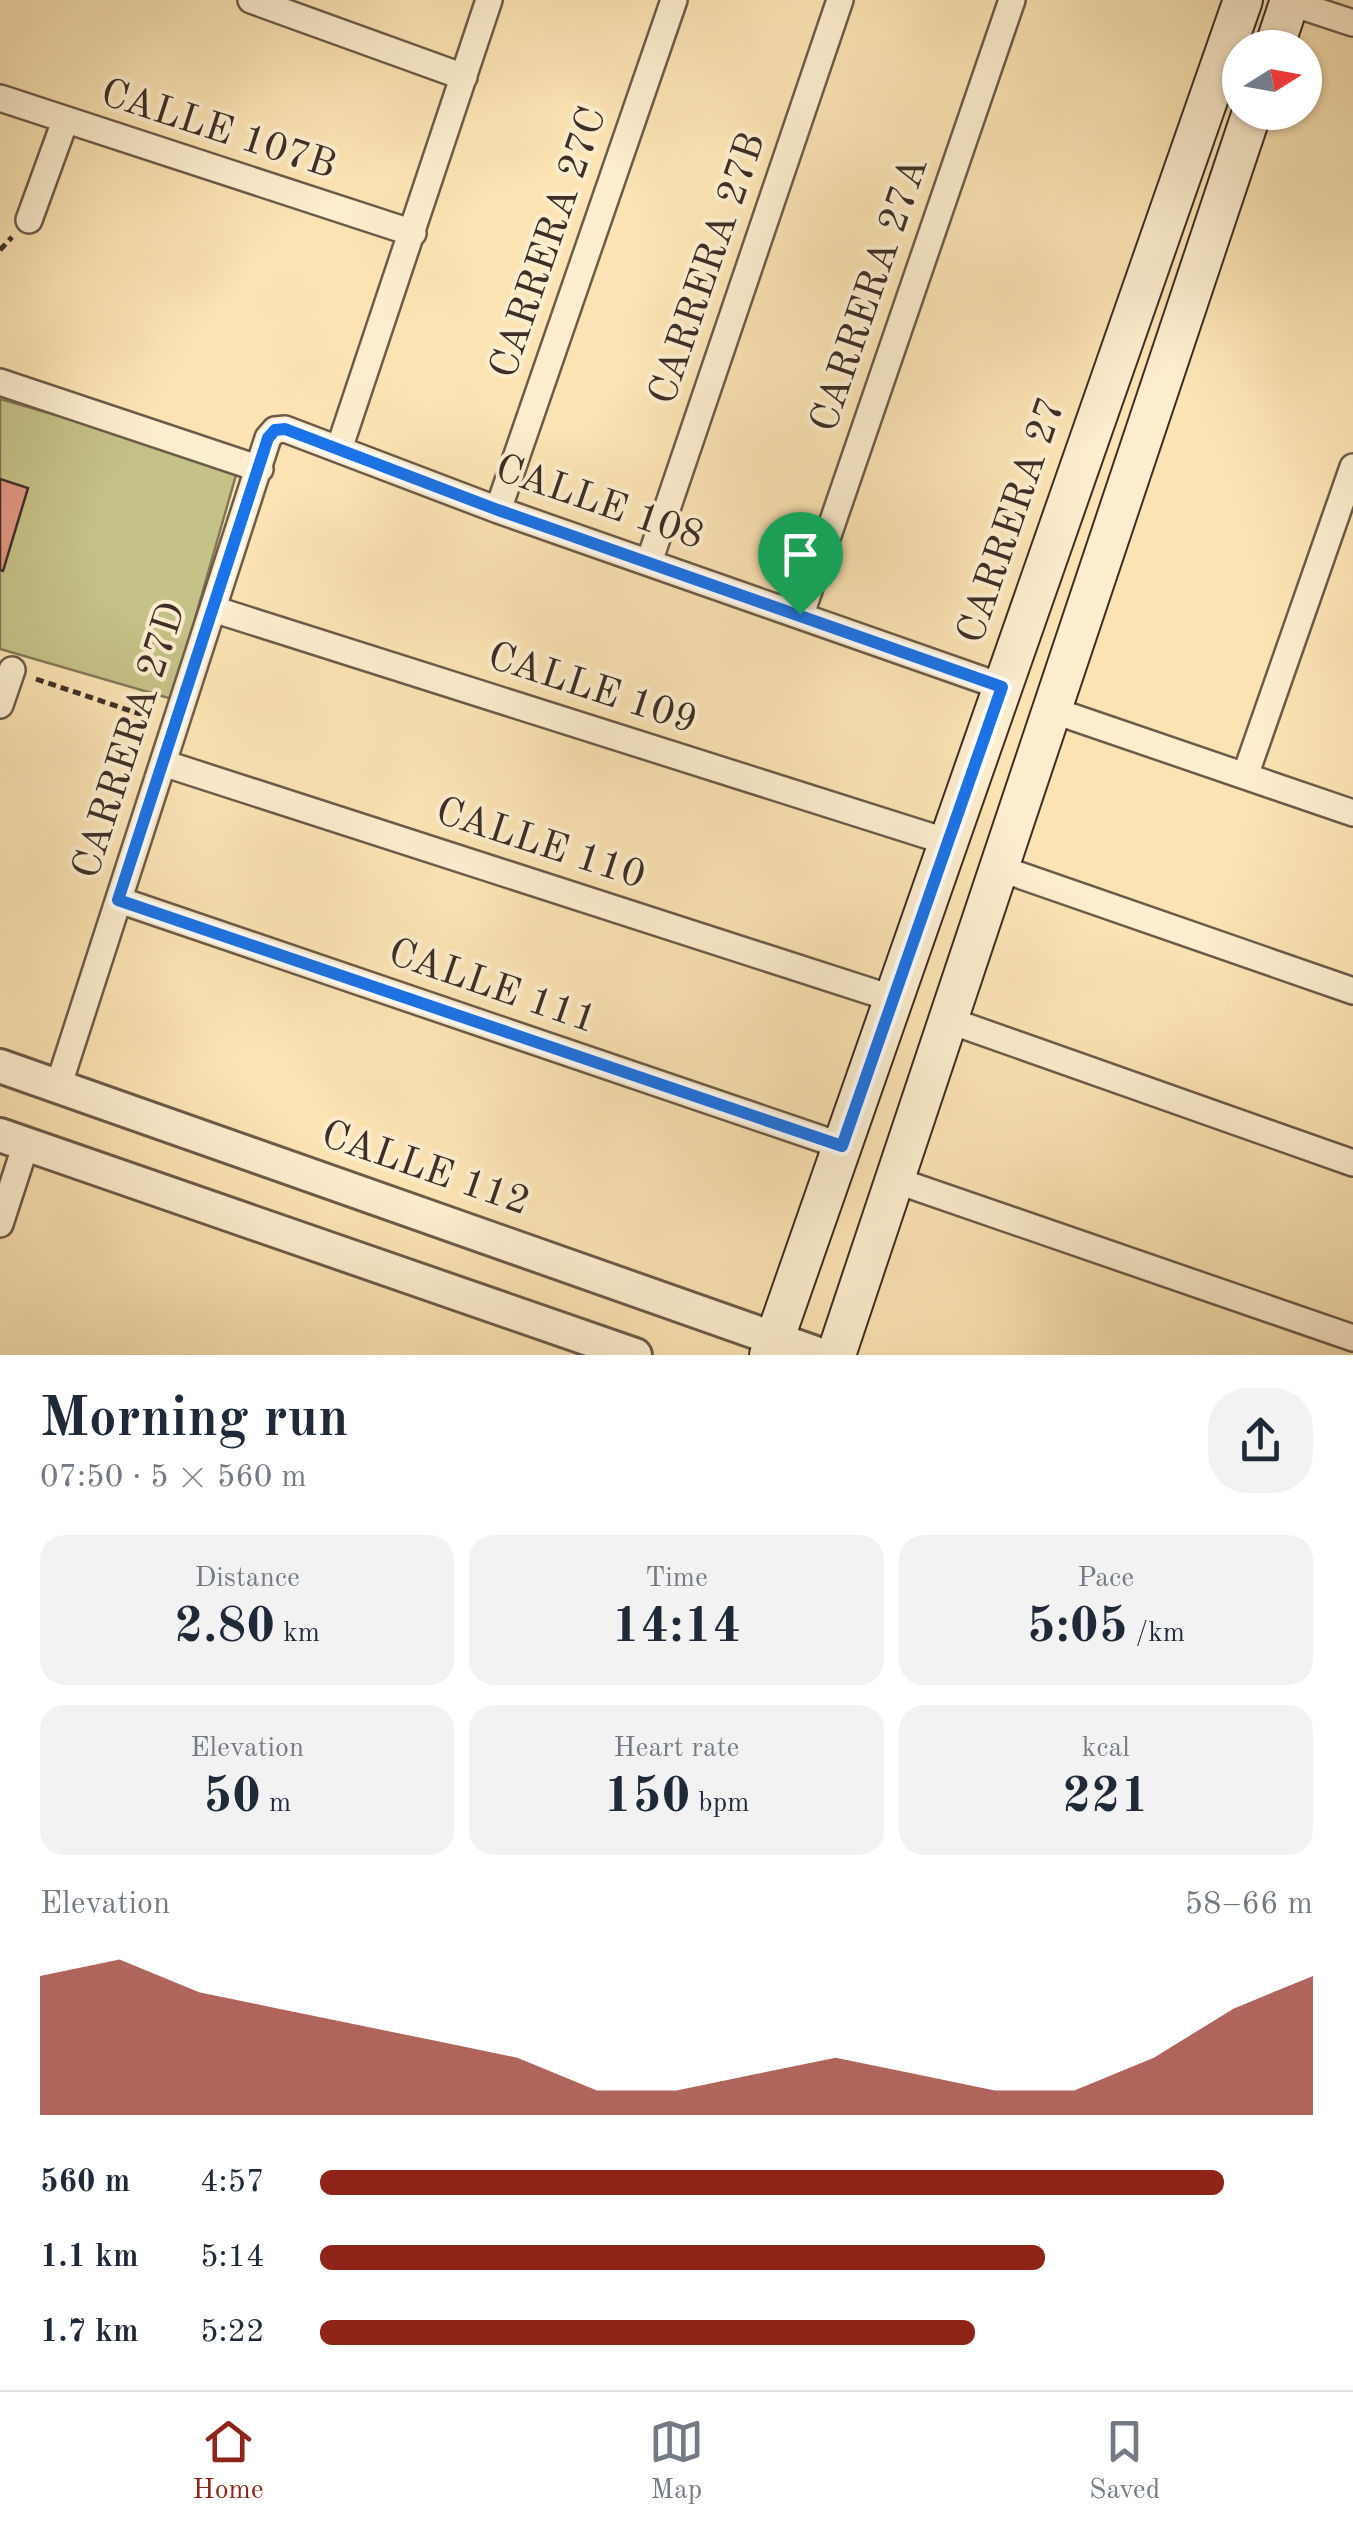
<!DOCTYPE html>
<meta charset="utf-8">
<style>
body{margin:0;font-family:"Old Standard TT",serif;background:#f2f2f3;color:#1f2937;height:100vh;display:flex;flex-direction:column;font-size:38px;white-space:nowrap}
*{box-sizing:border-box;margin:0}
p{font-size:32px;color:#747a83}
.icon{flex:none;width:55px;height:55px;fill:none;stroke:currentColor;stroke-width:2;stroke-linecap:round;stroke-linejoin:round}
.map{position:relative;height:1355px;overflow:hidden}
.panel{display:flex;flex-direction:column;background:#fff;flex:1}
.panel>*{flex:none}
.needle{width:65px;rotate:79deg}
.buttons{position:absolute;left:1222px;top:30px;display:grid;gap:20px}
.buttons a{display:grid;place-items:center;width:100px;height:100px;border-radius:50%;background:#fff;box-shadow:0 2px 8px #0004;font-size:50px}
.pin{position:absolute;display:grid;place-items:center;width:85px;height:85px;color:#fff;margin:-102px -42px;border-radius:50% 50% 50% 0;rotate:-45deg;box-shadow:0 0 10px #0007}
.pin .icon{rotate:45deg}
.round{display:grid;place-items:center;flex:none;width:105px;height:105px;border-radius:40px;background:#f2f2f3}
.summary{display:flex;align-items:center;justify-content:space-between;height:170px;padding:0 40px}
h1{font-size:55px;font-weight:600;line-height:75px}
.metrics{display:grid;grid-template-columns:repeat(3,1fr);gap:15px;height:170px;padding:10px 40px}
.metrics div{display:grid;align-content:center;border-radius:25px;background:#f2f2f3;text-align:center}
.metrics b{font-size:50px;font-weight:600}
.metrics small{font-size:28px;font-weight:400}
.metrics p{font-size:28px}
.chart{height:280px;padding:20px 40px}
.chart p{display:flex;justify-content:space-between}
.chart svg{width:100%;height:180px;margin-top:10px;fill:#8f2418;opacity:.7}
ul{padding:0 40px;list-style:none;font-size:32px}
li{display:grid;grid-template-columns:160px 120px 1fr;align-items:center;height:75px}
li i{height:25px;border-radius:12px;background:#8f2418}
.dock{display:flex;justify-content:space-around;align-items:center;height:140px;border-top:2px solid #e0e1e3;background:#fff;font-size:28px;color:#747a83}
.dock a{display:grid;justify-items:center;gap:5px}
.dock .on{color:#8f2418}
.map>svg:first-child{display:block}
</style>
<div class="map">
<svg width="1353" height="1355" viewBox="0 0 1353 1355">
<rect width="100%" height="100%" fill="#fbe3b3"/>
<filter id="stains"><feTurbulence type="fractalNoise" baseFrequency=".002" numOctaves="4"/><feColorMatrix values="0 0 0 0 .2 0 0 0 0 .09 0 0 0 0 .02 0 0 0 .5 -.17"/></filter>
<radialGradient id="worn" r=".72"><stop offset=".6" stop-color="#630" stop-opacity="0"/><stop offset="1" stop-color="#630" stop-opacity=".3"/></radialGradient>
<path fill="#c5c288" stroke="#827858" stroke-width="2.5" d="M 0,399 L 238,468 L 172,699 L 0,649 Z"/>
<path fill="#e19782" stroke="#3e2e27" stroke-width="2.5" d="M 0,479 L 28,488 L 3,571 L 0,570 Z"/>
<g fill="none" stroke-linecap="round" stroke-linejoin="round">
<defs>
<path id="minor" d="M 251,0 L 464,77
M 1289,2 L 1353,23
M 0,98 L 413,233
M 29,220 L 65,121
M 0,382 L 260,469
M 339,449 L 489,0
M 498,510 L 674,0
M 649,562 L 840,0
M 213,609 L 948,842
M 801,614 L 1012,0
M 0,705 L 12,670
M 1052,710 L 1353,813
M 163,763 L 894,999
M 1245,776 L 1353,467
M 999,868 L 1353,991
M 119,900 L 842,1146
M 948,1020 L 1353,1163
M 58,1087 L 268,438 L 275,430 L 285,429 L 498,510 L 1003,687
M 895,1180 L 1353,1338
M 0,1224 L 26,1144"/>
<path id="tertiary" d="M 0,1066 L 821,1355
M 0,1135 L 635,1355"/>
<path id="secondary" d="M 1274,48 L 1290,0
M 769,1355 L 1243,0
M 836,1355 L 1252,112"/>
</defs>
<use href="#minor" stroke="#6d5b4a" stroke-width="30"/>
<use href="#tertiary" stroke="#6d5b4a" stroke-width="38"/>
<use href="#secondary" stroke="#3e2e27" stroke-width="42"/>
<path stroke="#3e2e27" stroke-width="5" stroke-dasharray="8 5" stroke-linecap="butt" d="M 0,250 L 12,237
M 36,679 L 149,717"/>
<use href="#minor" stroke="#fcedce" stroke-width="25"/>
<use href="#tertiary" stroke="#fcedce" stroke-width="32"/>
<use href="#secondary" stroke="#fcedce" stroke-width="38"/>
</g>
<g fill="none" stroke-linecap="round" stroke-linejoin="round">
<defs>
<path id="route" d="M 285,429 L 498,510 L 1002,687 L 842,1146 L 118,900 L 268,438 L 275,430 Z"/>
</defs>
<use href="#route" stroke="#fff" stroke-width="20"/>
<use href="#route" stroke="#1a73e8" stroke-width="12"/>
</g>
<g text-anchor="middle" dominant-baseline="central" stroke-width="8" stroke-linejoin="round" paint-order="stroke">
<g font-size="40" fill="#3e2e27" stroke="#fcedce">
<text transform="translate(218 131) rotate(18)">CALLE 107B</text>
<text transform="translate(550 243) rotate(-71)">CARRERA 27C</text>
<text transform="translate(709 269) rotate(-71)">CARRERA 27B</text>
<text transform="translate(871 295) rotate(-71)">CARRERA 27A</text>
<text transform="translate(599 504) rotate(19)">CALLE 108</text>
<text transform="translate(1013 521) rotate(-71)">CARRERA 27</text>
<text transform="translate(592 690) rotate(18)">CALLE 109</text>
<text transform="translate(131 741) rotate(-72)">CARRERA 27D</text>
<text transform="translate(540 845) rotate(18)">CALLE 110</text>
<text transform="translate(492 988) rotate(19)">CALLE 111</text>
<text transform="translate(425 1170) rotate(19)">CALLE 112</text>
</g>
</g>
<rect width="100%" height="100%" filter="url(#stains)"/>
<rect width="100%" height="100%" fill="url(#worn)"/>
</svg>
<div class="buttons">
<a><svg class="needle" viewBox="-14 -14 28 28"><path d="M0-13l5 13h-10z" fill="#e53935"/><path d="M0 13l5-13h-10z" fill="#747a83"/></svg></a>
</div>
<div class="pin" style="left:800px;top:614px;background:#1e9e55"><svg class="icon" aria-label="arrive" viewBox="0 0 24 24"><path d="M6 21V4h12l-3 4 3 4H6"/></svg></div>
</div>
<section class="panel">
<div class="summary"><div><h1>Morning run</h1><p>07:50 · 5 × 560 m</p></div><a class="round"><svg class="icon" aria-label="share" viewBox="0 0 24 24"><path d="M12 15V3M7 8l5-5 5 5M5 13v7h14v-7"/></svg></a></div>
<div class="metrics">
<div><p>Distance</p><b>2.80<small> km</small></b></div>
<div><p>Time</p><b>14:14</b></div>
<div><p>Pace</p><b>5:05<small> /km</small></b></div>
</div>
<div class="metrics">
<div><p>Elevation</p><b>50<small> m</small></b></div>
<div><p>Heart rate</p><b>150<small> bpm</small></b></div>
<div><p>kcal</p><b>221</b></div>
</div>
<div class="chart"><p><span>Elevation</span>58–66 m</p>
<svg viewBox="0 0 160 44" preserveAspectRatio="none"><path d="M0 44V10L10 6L20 14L30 18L40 22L50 26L60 30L70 38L80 38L90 34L100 30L110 34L120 38L130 38L140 30L150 18L160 10V44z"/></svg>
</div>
<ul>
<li><b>560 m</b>4:57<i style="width:91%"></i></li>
<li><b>1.1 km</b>5:14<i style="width:73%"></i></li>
<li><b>1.7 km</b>5:22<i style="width:66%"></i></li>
</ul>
</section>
<nav class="dock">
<a class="on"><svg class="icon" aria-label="home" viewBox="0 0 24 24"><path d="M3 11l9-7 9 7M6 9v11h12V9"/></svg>Home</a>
<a><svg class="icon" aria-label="map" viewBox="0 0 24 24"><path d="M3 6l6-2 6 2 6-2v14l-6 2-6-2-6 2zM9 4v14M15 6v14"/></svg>Map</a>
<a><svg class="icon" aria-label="saved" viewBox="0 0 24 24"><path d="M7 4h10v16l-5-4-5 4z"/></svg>Saved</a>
</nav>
